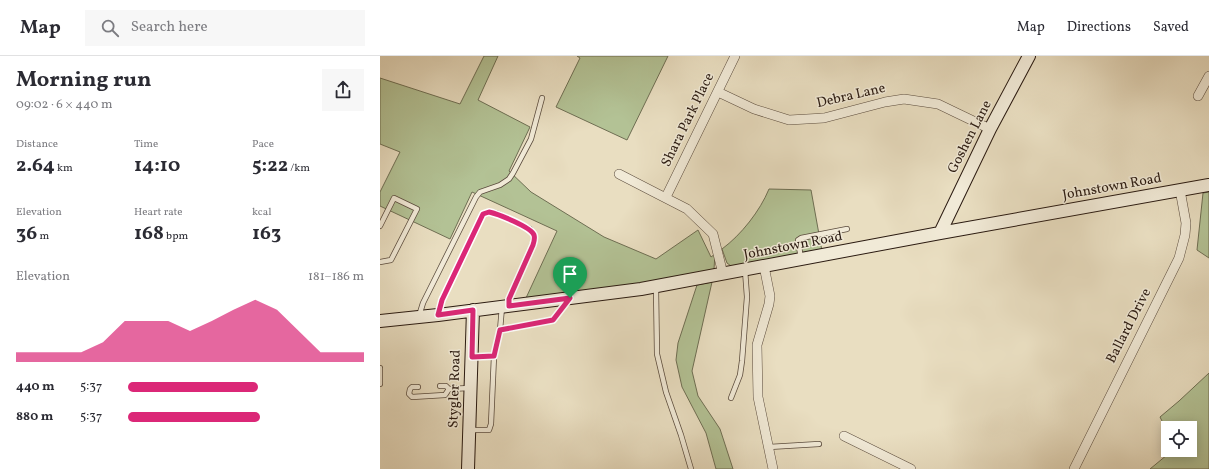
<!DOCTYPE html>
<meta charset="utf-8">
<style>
body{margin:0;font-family:Vollkorn,serif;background:#f7f7f7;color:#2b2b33;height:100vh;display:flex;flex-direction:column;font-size:15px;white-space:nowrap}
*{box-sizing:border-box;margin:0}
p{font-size:13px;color:#7c7c81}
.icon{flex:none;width:22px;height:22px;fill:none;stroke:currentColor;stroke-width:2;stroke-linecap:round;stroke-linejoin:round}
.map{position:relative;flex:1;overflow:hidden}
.panel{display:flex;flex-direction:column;background:#fff;width:380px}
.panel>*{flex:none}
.controls{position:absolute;left:781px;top:365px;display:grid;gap:8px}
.controls a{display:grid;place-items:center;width:36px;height:36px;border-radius:0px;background:#fff;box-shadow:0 2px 10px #0003;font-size:20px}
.pin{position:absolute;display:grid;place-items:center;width:34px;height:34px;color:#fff;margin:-41px -17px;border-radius:50% 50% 50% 0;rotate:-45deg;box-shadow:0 0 4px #0007}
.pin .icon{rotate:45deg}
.round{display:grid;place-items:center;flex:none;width:42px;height:42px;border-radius:0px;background:#f7f7f7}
.headline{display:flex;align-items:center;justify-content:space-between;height:68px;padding:0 16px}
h1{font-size:22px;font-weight:700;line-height:30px}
.figures{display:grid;grid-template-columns:repeat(3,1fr);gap:6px;height:68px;padding:4px 16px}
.figures div{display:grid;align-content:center}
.figures b{font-size:20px;font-weight:700}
.figures small{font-size:11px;font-weight:400}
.figures p{font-size:11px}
.chart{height:112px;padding:8px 16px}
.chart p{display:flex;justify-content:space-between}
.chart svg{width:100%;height:72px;margin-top:4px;fill:#db2777;opacity:.7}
ul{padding:0 16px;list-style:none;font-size:13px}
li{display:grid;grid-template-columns:64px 48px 1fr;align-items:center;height:30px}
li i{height:10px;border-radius:5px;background:#db2777}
header{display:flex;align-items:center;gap:24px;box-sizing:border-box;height:56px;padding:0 20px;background:#fff;border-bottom:1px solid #e1e1e2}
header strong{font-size:19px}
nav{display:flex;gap:22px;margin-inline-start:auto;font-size:14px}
.search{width:280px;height:36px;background:#f7f7f7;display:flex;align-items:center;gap:10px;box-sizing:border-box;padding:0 14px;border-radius:0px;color:#7c7c81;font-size:15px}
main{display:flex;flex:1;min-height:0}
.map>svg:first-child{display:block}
</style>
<header>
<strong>Map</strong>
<div class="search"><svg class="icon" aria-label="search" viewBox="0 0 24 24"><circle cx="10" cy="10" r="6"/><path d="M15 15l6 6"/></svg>Search here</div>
<nav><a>Map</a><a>Directions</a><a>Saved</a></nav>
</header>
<main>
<section class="panel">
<div class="headline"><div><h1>Morning run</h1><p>09:02 · 6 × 440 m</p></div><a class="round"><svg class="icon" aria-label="share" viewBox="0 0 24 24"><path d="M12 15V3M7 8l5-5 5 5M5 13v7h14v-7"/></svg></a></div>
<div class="figures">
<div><p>Distance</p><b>2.64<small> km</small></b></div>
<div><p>Time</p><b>14:10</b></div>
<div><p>Pace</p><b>5:22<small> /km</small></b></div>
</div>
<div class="figures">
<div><p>Elevation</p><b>36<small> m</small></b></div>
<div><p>Heart rate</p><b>168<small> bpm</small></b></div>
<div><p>kcal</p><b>163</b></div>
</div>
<div class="chart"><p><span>Elevation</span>181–186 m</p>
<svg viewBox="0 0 160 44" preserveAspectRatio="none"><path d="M0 44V38L10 38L20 38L30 38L40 32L50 19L60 19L70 19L80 25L90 19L100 12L110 6L120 12L130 25L140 38L150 38L160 38V44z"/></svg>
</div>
<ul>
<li><b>440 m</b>5:37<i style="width:55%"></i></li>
<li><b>880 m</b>5:37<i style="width:56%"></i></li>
</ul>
</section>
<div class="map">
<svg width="829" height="413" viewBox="0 0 829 413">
<rect width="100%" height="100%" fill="#e9dec1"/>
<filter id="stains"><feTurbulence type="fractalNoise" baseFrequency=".005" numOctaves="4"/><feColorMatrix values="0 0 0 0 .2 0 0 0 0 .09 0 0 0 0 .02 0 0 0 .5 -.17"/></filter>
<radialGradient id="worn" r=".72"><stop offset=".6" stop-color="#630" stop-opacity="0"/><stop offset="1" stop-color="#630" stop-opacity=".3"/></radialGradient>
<path fill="#b3c295" stroke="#6e6e53" d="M 104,0 L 118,0 L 98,44 L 150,71 L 129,115 L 151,136 L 224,181 L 276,203 L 318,174 L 331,201 L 335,198 L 334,213 L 330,215 L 275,227 L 146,242 L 177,175 L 92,136 L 70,183 L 0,150 L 0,136 L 20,96 L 0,88 L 0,22 L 80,48 Z
M 197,0 L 288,0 L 247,84 L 176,51 L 200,2 Z
M 389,133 L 431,134 L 442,195 L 351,210 L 347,207 L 342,193 C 361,179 380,155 389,133 Z
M 829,136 L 829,202 L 817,194 L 823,137 Z
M 332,226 L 312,315 L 318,340 L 340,373 L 353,413 L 336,413 L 326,377 L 302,331 L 296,304 L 298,287 L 317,229 Z
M 829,317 L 829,413 L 770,413 L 793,394 L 810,394 L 810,372 L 788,372 L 784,369 L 780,361 L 799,345 Z"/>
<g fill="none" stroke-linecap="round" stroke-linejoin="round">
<defs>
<path id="lane" d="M 0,170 L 14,142 L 37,153 L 11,204 L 0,206
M 421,203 L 418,184 L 421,182 L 467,173
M 276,232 L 277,298 L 286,336 L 301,379 L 311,413
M 122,251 L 120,274 L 173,264 L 188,245
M 59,257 L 62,244 L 103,158 L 109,156 L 116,157 L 150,173 L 154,180 L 153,189 L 129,243 L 129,250
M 39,260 L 43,247 L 96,141 L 100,136 L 120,129 L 129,123 L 133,117 L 151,83 L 162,42
M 92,301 L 114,300
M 0,312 L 0,328
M 38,331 L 32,331 L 30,333 L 29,338 L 32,341 L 65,339 L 69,333 L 66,330 L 60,330
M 69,333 L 90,332
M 351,342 L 360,319 L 362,305 L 367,241 L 365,214
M 91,374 L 109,374 L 111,368 L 114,300 L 120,274
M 389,391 L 439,388"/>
<path id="street" d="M 338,36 L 374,53 L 409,64 L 444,62 L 505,46 L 524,43 L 558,48 L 610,73
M 818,40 L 829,20
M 239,118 L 307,153 L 333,178 L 343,218
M 286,141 L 355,0
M 384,210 L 390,240 L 389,248 L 377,289 L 378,341 L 393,413
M 464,380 L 531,413
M 694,413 L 799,202 L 805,179 L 806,167 L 800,134"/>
<path id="secondary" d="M 560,177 L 610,73 L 649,0
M 0,265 L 58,259 L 261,233 L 560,177 L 829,129
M 88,413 L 93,254"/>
</defs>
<use href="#lane" stroke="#5a4b3d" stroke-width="6"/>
<use href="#street" stroke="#5a4b3d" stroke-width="10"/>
<use href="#secondary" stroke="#2a1a11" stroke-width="14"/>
<use href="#lane" stroke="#f1ead7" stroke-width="4.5"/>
<use href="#street" stroke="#f1ead7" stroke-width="9"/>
<use href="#secondary" stroke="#f1ead7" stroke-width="12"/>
</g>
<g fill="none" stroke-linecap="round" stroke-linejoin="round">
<defs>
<path id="route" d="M 109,156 C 118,158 151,171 154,179 C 155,182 154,186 153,189 L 129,243 L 129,250 L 190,242 L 173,264 L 120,274 L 114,300 L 92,301 L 93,254 L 58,259 L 62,244 L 103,158 Z"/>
</defs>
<use href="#route" stroke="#fff" stroke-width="8"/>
<use href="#route" stroke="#db2777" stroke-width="5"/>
</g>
<g text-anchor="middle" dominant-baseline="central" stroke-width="3" stroke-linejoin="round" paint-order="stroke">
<g font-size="14" fill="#2a1a11" stroke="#f1ead7">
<text transform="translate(471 40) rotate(-13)">Debra Lane</text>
<text transform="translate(308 64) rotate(-64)">Shara Park Place</text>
<text transform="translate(590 81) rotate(-63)">Goshen Lane</text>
<text transform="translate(732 131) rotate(-10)">Johnstown Road</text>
<text transform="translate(413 190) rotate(-11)">Johnstown Road</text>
<text transform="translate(749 270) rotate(-63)">Ballard Drive</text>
<text transform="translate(75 333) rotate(-88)">Stygler Road</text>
</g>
</g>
<rect width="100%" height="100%" filter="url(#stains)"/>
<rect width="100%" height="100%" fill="url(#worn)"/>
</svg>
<div class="controls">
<a><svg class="icon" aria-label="locate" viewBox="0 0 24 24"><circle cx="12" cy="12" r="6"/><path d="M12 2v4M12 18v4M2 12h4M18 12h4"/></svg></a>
</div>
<div class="pin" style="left:190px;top:242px;background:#1e9e55"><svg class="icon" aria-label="arrive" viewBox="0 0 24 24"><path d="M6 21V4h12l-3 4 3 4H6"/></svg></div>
</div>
</main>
